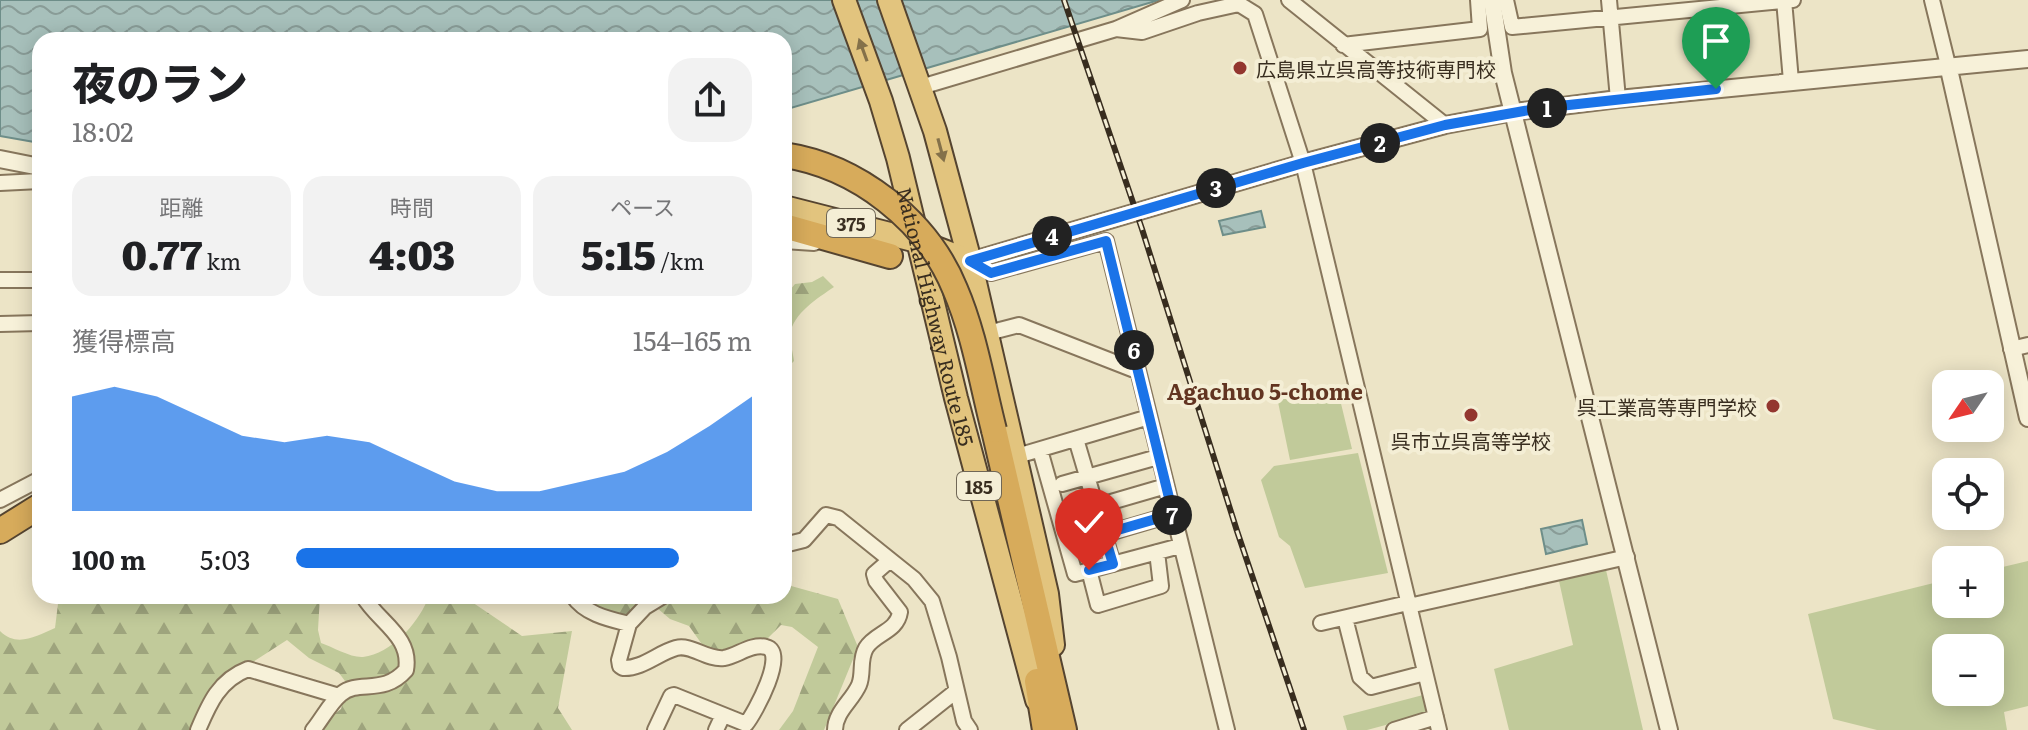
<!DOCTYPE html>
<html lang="ja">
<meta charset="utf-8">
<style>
body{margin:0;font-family:Literata,"Noto Sans JP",serif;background:#f2f2f2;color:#202124;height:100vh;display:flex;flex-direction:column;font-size:30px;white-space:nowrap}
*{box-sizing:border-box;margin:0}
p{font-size:26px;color:#757577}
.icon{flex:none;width:44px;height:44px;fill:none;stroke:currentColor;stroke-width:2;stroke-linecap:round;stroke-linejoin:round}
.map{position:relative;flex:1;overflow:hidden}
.side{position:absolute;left:32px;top:32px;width:760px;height:572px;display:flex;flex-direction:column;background:#fff;border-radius:24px;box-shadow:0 4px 20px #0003}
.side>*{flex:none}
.needle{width:52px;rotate:235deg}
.controls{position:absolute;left:1932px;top:370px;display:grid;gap:16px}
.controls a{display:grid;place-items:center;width:72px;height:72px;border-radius:16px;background:#fff;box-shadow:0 4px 20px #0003;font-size:40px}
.pin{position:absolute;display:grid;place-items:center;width:68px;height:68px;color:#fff;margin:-82px -34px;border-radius:50% 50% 50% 0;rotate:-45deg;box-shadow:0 0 8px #0007}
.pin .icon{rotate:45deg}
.km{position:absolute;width:40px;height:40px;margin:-20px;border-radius:50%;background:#222;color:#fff;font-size:22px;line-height:40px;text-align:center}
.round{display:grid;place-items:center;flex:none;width:84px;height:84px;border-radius:24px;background:#f2f2f2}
.summary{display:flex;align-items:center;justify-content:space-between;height:136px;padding:0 40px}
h1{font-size:44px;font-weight:800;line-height:60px}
.figures{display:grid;grid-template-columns:repeat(3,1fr);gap:12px;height:136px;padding:8px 40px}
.figures div{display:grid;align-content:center;border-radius:20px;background:#f2f2f2;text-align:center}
.figures b{font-size:40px;font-weight:800}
.figures small{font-size:22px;font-weight:400}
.figures p{font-size:22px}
.chart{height:224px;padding:16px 40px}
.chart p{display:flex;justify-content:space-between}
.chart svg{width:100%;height:144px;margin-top:8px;fill:#1a73e8;opacity:.7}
ul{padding:0 40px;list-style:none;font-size:26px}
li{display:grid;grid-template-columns:128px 96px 1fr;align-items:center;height:60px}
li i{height:20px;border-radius:10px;background:#1a73e8}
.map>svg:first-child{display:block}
</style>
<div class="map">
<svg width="2028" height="730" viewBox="0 0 2028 730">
<defs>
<pattern id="forest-firs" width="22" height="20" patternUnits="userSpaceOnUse" patternTransform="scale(2)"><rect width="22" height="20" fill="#c1ca9a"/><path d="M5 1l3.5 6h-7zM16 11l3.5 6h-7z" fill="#9ea47d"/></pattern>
<pattern id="water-waves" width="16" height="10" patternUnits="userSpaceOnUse" patternTransform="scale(2)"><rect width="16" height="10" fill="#a7c0bb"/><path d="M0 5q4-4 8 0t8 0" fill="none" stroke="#899c97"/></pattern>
</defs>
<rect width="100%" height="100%" fill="#ece4c6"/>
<path fill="url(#forest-firs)" d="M 823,276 L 834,287 C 818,298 793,313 790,335 C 790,342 793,353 794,361 L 788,367 L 784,367 L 784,297 L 795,284 L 812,282 Z
M 784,584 L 838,599 L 858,647 L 824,730 L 779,730 L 793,711 L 818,647 L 792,627 L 781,625 L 768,638 L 754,639 L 731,650 L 706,650 L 689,626 L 670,619 L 657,608 L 622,616 L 585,603 L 582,596 L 784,596 Z
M 59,596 L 320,596 L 318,630 L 321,643 C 333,647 351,658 363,657 C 392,653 416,625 427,601 L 463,596 L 522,636 L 572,631 L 558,708 L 572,730 L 313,730 L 341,709 L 348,685 L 339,673 L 309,658 L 287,640 L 245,667 L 191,730 L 0,730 L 0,631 C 17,648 36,636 55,628 Z"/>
<path fill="#c1ca9a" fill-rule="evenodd" d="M 1331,384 L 1337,387 L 1352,449 L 1290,460 L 1278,402 L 1280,396 Z
M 1358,453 L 1388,573 L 1305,588 L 1290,546 L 1279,537 L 1261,480 L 1274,466 Z
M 2028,561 L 2028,706 L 2004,712 L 2007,730 L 1877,730 L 1833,719 L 1808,614 L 1946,580 L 1946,604 L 1990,604 L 1990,570 ZM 1946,648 L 1990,648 L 1990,692 L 1946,692 Z
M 1606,570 L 1643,730 L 1509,730 L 1494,669 L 1573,645 L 1559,581 Z
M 1423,695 L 1426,712 L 1423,715 L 1367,730 L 1347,730 L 1343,716 Z"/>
<path fill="url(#water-waves)" stroke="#6e8e89" stroke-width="2" d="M 0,0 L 1159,0 L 784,110 L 784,40 L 40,40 L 40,143 L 0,136 Z
M 1261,211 L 1265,227 L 1223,235 L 1219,221 Z
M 1582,520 L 1587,544 L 1546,554 L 1541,529 Z"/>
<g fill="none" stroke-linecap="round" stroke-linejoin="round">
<defs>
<path id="minor" d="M 1289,0 L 1445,125
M 1506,0 L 1512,27 L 1793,0
M 1609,0 L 1618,99
M 1784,0 L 1791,81
M 1932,0 L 1948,65
M 1116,29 L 1142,32 L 1198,13 L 1239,4 L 1255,14 L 1303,163 L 1439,730
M 1343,45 L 1480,29 L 1478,0
M 921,87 L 1116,29 L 1182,0
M 0,183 L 40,181
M 970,261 L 991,273 L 1106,241 L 1227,730
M 0,280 L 40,280
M 0,324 L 40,323
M 988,333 L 1019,325 L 1137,371
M 2011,349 L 2028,345
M 1076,439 L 1113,564
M 1040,450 L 1075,574 L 1180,546
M 1017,456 L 1149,417
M 1062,484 L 1158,457
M 0,500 L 40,479
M 1070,514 L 1166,486
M 1078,542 L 1173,514
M 784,545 L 804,540 L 826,515 L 838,518 L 914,579 L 932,601 L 949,657 L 964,721 L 970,730
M 1089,570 L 1098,605 L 1161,586 L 1157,552
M 573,596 C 585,614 609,619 629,624 L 645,607 L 663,596
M 1409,606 L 1627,557
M 1345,618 L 1360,677 L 1371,687 L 1425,673
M 1321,623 L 1408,603
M 629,624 L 619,660 L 620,666 L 623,668 C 642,669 658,653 676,648 C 692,644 706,660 724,658 C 737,656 752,643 766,647 C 788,652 755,713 746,724 L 674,695 L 671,696 L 655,730
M 198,730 C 209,704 219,680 248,669 L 339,696
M 313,730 C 322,719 330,703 341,694 C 359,679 383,696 406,670 C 412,636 378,622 363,596
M 716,730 L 723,715
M 835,730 C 835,712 852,701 859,685 C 864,673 859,660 866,648 C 875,633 897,632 900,612 L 876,581 L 874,574 L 890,560
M 907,730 L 955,692
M 1394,730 L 1436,717"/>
<path id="tertiary" d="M 1492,0 L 1503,73 L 1669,730
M 1948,65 L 2028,418
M 0,159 L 40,167
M 784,240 L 814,242
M 970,261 L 1303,163 L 1445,125 L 1514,112 L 1618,99 L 2028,59"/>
<g id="trunk">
<path id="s1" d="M 844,0 L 881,101 L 898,158 L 956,398 L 1037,700"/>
<path d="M 889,0 L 935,131 L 970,261 L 1047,594 L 1053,645"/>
<path d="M 784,207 L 917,241 L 970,261"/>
</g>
<path id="motorway" d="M 784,226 L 890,256
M 994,430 L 1064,730
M 0,531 L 40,506
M 1037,681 L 1045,730"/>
</defs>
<use href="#minor" stroke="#87765c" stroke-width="18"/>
<use href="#tertiary" stroke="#87765c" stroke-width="20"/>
<use href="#trunk" stroke="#554430" stroke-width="26"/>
<use href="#motorway" stroke="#554430" stroke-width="28"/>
<use href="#minor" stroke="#f7f1d9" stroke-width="14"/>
<use href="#tertiary" stroke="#f7f1d9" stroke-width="16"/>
<use href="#trunk" stroke="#e2c47e" stroke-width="22"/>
<use href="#motorway" stroke="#d7ab5b" stroke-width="24"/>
<defs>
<path id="rail" d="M 1064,0 L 1142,229 L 1237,531 L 1304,730"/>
</defs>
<use href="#rail" stroke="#382d1f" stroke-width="6"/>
<use href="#rail" stroke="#f4eed5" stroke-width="3" stroke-dasharray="9" stroke-linecap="butt"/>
<defs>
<path id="motorway-bridge" d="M 784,155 C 857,166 927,220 955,289 C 974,333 982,383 994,430"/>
</defs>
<use href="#motorway-bridge" stroke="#554430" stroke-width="28" stroke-linecap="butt"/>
<use href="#motorway-bridge" stroke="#d7ab5b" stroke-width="24"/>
</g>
<defs><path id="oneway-solid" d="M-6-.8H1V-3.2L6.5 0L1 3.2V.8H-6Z" transform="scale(2)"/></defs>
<g fill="#84714a">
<use href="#oneway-solid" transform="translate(863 50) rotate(-110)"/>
<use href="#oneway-solid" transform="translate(941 150) rotate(75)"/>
</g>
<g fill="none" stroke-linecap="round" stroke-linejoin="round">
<defs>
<path id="route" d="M 1089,570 L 1113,564 L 1104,534 L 1173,514 L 1106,241 L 991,273 L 970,261 L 1303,163 L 1445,125 L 1541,108 L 1716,89"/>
</defs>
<use href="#route" stroke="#fff" stroke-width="16"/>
<use href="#route" stroke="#1a73e8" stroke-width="10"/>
</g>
<g fill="#93362f" stroke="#f4eed5" stroke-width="3">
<circle cx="1240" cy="68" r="8"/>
<circle cx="1773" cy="406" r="8"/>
<circle cx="1471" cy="415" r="8"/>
</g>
<g text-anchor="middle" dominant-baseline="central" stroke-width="8" stroke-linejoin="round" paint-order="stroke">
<g fill="#f4eed5" stroke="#706756" stroke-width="2">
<rect x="827" y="209" width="48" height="28" rx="6"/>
<rect x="957" y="472" width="44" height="28" rx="6"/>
</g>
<g font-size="18" font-weight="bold" fill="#382d1f">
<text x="851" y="223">375</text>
<text x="979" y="486">185</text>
</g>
<g font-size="20" fill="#382d1f" stroke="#f4eed5" text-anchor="start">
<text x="1256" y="68">広島県立呉高等技術専門校</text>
<text x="1757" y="406" text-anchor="end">呉工業高等専門学校</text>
<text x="1471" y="440" text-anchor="middle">呉市立呉高等学校</text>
</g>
<g font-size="20" fill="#382d1f" stroke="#f4eed5">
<text stroke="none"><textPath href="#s1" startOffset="330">National Highway Route 185</textPath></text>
</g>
<g font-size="22" font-weight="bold" fill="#623421" stroke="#f4eed5">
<text x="1265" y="390">Agachuo 5-chome</text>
</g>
</g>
</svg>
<div class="controls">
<a><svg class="needle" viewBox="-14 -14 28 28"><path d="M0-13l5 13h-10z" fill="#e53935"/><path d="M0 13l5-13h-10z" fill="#757577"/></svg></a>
<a><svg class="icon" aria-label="locate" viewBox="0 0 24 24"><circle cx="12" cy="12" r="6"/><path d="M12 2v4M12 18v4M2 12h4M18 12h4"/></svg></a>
<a>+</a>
<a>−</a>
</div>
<div class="pin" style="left:1716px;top:89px;background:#1e9e55"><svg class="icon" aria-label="arrive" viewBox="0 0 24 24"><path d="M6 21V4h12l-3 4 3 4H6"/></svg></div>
<div class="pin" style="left:1089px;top:570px;background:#d93025"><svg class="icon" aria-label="check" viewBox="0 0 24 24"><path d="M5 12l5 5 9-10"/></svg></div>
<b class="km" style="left:1547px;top:108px">1</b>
<b class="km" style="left:1380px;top:143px">2</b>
<b class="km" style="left:1216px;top:188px">3</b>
<b class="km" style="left:1052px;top:236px">4</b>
<b class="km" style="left:1134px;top:350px">6</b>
<b class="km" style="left:1172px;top:515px">7</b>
<section class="side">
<div class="summary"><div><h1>夜のラン</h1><p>18:02</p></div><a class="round"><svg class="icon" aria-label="share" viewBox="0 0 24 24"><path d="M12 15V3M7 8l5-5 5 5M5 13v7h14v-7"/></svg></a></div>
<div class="figures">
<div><p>距離</p><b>0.77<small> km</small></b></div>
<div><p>時間</p><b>4:03</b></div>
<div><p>ペース</p><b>5:15<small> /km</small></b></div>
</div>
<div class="chart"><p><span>獲得標高</span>154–165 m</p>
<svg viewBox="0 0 160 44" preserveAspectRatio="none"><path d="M0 44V9L10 6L20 9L30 15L40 21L50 23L60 21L70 23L80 29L90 35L100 38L110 38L120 35L130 32L140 26L150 18L160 9V44z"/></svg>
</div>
<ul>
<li><b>100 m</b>5:03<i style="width:84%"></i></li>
</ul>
</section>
</div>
